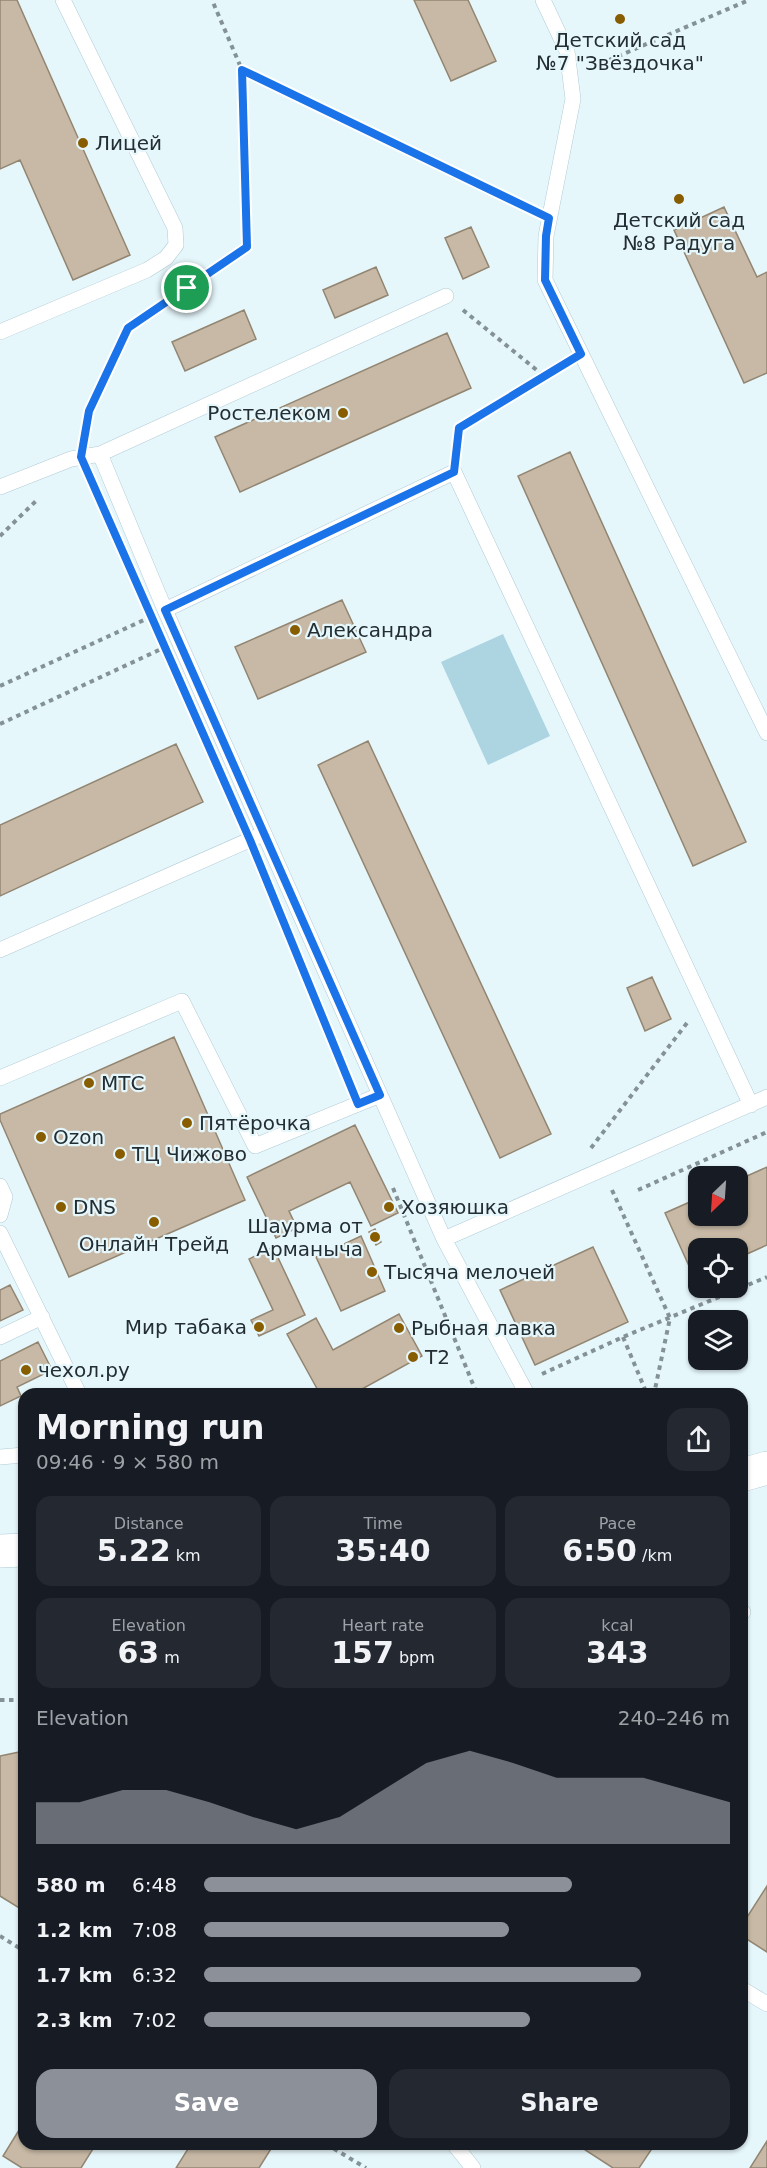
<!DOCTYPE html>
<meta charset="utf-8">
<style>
body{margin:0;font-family:"DejaVu Sans",sans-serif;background:#242831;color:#f1f3f6;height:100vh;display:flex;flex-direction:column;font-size:22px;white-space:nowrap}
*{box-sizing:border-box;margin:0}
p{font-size:20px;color:#9ea1a6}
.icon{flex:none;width:33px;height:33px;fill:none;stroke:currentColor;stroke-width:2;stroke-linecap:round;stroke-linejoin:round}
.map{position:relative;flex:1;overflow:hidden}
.side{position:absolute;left:18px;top:1388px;width:730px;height:762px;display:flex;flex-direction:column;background:#171b24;border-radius:18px;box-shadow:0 2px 4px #0004}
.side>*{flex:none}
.needle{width:39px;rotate:205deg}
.tools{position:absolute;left:688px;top:1166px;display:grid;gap:12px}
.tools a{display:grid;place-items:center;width:60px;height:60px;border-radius:12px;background:#171b24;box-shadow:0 2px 4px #0004;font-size:30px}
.pin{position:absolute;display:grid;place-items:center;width:51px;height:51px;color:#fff;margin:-26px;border:3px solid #fff;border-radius:50%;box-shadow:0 2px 6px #0007}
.round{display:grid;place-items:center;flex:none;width:63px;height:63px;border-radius:18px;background:#242831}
.summary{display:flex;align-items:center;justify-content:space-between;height:102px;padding:0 18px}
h1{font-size:33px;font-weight:600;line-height:45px}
.stats{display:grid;grid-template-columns:repeat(3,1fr);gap:9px;height:102px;padding:6px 18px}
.stats div{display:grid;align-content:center;border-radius:15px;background:#242831;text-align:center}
.stats b{font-size:30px;font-weight:600}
.stats small{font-size:16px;font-weight:400}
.stats p{font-size:16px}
.chart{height:168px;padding:12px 18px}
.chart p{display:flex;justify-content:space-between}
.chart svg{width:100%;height:108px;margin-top:6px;fill:#8c9099;opacity:.7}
.button{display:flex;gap:12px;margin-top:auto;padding:12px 18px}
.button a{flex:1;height:69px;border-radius:18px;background:#8c9099;color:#fff;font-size:24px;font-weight:600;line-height:69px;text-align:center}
.button a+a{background:#242831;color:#f1f3f6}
ul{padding:0 18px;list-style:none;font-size:20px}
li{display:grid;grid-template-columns:96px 72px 1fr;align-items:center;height:45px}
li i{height:15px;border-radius:8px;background:#8c9099}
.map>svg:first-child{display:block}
</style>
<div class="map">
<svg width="767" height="2168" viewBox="0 0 767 2168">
<rect width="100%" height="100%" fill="#e6f7fc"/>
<path fill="#acd4e1" d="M 503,634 L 550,736 L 488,765 L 441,662 Z"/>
<path fill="#c7b9a5" stroke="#928571" stroke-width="1.5" d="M 0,0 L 17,0 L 130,255 L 73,280 L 20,160 L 0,169 Z
M 414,0 L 468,0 L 496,61 L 451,81 Z
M 724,207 L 757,277 L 767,272 L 767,373 L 744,383 L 674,230 Z
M 471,227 L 489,267 L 463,279 L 445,238 Z
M 376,267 L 388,295 L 335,318 L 323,290 Z
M 244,310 L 256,339 L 185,371 L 172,342 Z
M 447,333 L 471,388 L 240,492 L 215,437 Z
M 570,452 L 746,842 L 693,866 L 518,476 Z
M 342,600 L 366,652 L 258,699 L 235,647 Z
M 368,741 L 551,1134 L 500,1158 L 318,765 Z
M 176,744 L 203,802 L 0,896 L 0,825 Z
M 652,977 L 671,1019 L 645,1031 L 627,988 Z
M 174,1037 L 245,1200 L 69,1277 L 0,1120 L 0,1114 Z
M 355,1125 L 398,1213 L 371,1226 L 350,1182 L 289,1211 L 297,1228 L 276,1238 L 247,1177 Z
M 767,1167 L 767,1245 L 738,1258 L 738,1248 L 699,1248 L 699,1275 L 694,1277 L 665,1213 L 699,1198 L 699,1215 L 738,1215 L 738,1180 Z
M 375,1229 L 381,1242 L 376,1245 L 369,1232 Z
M 361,1236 L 385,1291 L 341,1311 L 316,1257 Z
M 273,1247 L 305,1315 L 259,1336 L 251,1320 L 273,1310 L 249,1259 Z
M 593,1247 L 628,1322 L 535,1365 L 500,1290 Z
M 10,1285 L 23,1310 L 0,1321 L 0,1290 Z
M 399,1314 L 422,1356 L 353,1394 L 320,1394 L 287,1334 L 316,1318 L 333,1350 Z
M 38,1342 L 52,1370 L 17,1387 L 21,1396 L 0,1406 L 0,1361 Z
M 24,1751 L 24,1911 L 0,1896 L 0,1756 Z
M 767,1886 L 767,1952 L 742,1936 L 742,1925 Z
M 24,2122 L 24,2144 L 96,2144 L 81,2168 L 22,2168 L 3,2156 Z
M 767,2141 L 767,2168 L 750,2168 Z
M 191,2144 L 274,2144 L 259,2168 L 176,2168 Z
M 576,2144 L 655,2144 L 639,2168 L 613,2168 Z"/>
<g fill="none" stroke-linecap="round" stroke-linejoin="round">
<defs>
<path id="lane" d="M 543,0 L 567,51 L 573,99 L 546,236 L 545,280 L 767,733
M 446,296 L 100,454 L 165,610 L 444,1239 L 527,1394
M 0,332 L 147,270 L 166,258 L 176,245 L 175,228 L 63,0
M 0,487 L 71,459 L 100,454
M 165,610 L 454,472 L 751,1105
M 0,950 L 263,834
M 0,1078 L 182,1001 L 255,1146 L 380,1095
M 0,1186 L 5,1197 L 0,1215
M 0,1233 L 79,1394
M 444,1239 L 767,1097
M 0,1337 L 42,1317
M 0,1457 L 24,1455
M 742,1613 L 743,1612
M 742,1989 L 767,2004
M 454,2144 L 473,2168"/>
<path id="primary" d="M 742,1475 L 767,1468
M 0,1551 L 24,1550"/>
</defs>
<use href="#lane" stroke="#afcbd4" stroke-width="16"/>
<use href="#primary" stroke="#afcbd4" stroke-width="34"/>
<path stroke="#849297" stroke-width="4" stroke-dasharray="4.5 4.5" stroke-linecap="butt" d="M 593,67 L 749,0
M 242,70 L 528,208
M 463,310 L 544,376
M 85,434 L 89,411 L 127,328 L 247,247 L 242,70 L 212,0
M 457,451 L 459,428 L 561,366
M 0,536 L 38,499
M 0,686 L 144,620
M 0,724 L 159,650
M 591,1148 L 687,1023
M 393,1188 L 477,1394
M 612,1190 L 670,1318 L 654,1394
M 638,1190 L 767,1132
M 623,1337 L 647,1394
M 542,1374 L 623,1337 L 767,1277
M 0,1700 L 24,1700
M 0,1936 L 24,1951
M 326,2144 L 366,2168"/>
<use href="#lane" stroke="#fff" stroke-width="15"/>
<use href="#primary" stroke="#fff" stroke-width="33"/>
</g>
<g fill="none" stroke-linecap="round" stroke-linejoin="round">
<defs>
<path id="route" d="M 242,70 L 549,218 L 546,236 L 545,280 L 581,354 L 459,428 L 454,472 L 165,610 L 380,1095 L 358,1104 L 250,840 L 81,457 L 89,411 L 128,328 L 247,247 Z"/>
</defs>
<use href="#route" stroke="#fff" stroke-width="12"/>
<use href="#route" stroke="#1a73e8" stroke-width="8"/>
</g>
<g fill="#885d00" stroke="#e6f7fc" stroke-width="2">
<circle cx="620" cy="19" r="6"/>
<circle cx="83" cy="143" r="6"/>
<circle cx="679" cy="199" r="6"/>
<circle cx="343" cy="413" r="6"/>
<circle cx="295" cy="630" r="6"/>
<circle cx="89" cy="1083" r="6"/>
<circle cx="187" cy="1123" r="6"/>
<circle cx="41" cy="1137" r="6"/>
<circle cx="120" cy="1154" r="6"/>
<circle cx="61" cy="1207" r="6"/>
<circle cx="389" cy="1207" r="6"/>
<circle cx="154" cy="1222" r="6"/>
<circle cx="375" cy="1237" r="6"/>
<circle cx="372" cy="1272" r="6"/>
<circle cx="259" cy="1327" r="6"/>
<circle cx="399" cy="1328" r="6"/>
<circle cx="413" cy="1357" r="6"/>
<circle cx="26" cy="1370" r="6"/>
</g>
<g text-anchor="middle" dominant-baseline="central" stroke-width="4.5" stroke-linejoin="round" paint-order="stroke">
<g font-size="20" fill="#232e32" stroke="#e6f7fc" text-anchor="start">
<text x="620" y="40" text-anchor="middle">Детский сад<tspan x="620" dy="23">№7 "Звёздочка"</tspan></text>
<text x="95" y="143">Лицей</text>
<text x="679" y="220" text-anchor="middle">Детский сад<tspan x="679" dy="23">№8 Радуга</tspan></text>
<text x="331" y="413" text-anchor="end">Ростелеком</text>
<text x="307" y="630">Александра</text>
<text x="101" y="1083">МТС</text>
<text x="199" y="1123">Пятёрочка</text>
<text x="53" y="1137">Ozon</text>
<text x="132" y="1154">ТЦ Чижово</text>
<text x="73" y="1207">DNS</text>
<text x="401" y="1207">Хозяюшка</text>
<text x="363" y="1226" text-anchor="end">Шаурма от<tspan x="363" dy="23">Арманыча</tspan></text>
<text x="154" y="1244" text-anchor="middle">Онлайн Трейд</text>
<text x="384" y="1272">Тысяча мелочей</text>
<text x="247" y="1327" text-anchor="end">Мир табака</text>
<text x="411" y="1328">Рыбная лавка</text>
<text x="425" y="1357">T2</text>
<text x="38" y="1370">чехол.ру</text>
</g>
</g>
</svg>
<div class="tools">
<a><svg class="needle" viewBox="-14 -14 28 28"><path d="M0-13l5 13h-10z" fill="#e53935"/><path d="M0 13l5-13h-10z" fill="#9ea1a6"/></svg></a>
<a><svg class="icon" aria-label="locate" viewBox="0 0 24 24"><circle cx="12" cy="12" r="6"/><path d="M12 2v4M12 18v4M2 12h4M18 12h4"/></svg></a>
<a><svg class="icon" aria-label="layers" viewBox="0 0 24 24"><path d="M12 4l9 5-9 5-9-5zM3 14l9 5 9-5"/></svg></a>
</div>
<div class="pin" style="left:187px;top:288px;background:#1e9e55"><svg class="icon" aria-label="arrive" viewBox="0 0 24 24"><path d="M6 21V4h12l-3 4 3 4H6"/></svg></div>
<section class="side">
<div class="summary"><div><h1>Morning run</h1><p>09:46 · 9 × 580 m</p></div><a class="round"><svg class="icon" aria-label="share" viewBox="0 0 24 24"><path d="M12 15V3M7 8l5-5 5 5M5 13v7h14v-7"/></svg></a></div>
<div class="stats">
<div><p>Distance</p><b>5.22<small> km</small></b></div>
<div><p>Time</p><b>35:40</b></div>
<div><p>Pace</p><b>6:50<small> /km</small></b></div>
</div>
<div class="stats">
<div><p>Elevation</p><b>63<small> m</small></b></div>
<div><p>Heart rate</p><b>157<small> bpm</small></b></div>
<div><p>kcal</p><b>343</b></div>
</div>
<div class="chart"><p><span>Elevation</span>240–246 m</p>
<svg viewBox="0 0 160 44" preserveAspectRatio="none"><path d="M0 44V27L10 27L20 22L30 22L40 27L50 33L60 38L70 33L80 22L90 11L100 6L110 11L120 17L130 17L140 17L150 22L160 27V44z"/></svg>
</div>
<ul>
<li><b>580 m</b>6:48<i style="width:70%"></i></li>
<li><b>1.2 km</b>7:08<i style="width:58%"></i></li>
<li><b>1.7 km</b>6:32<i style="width:83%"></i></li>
<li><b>2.3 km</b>7:02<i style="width:62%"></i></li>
</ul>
<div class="button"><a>Save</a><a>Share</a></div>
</section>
</div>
